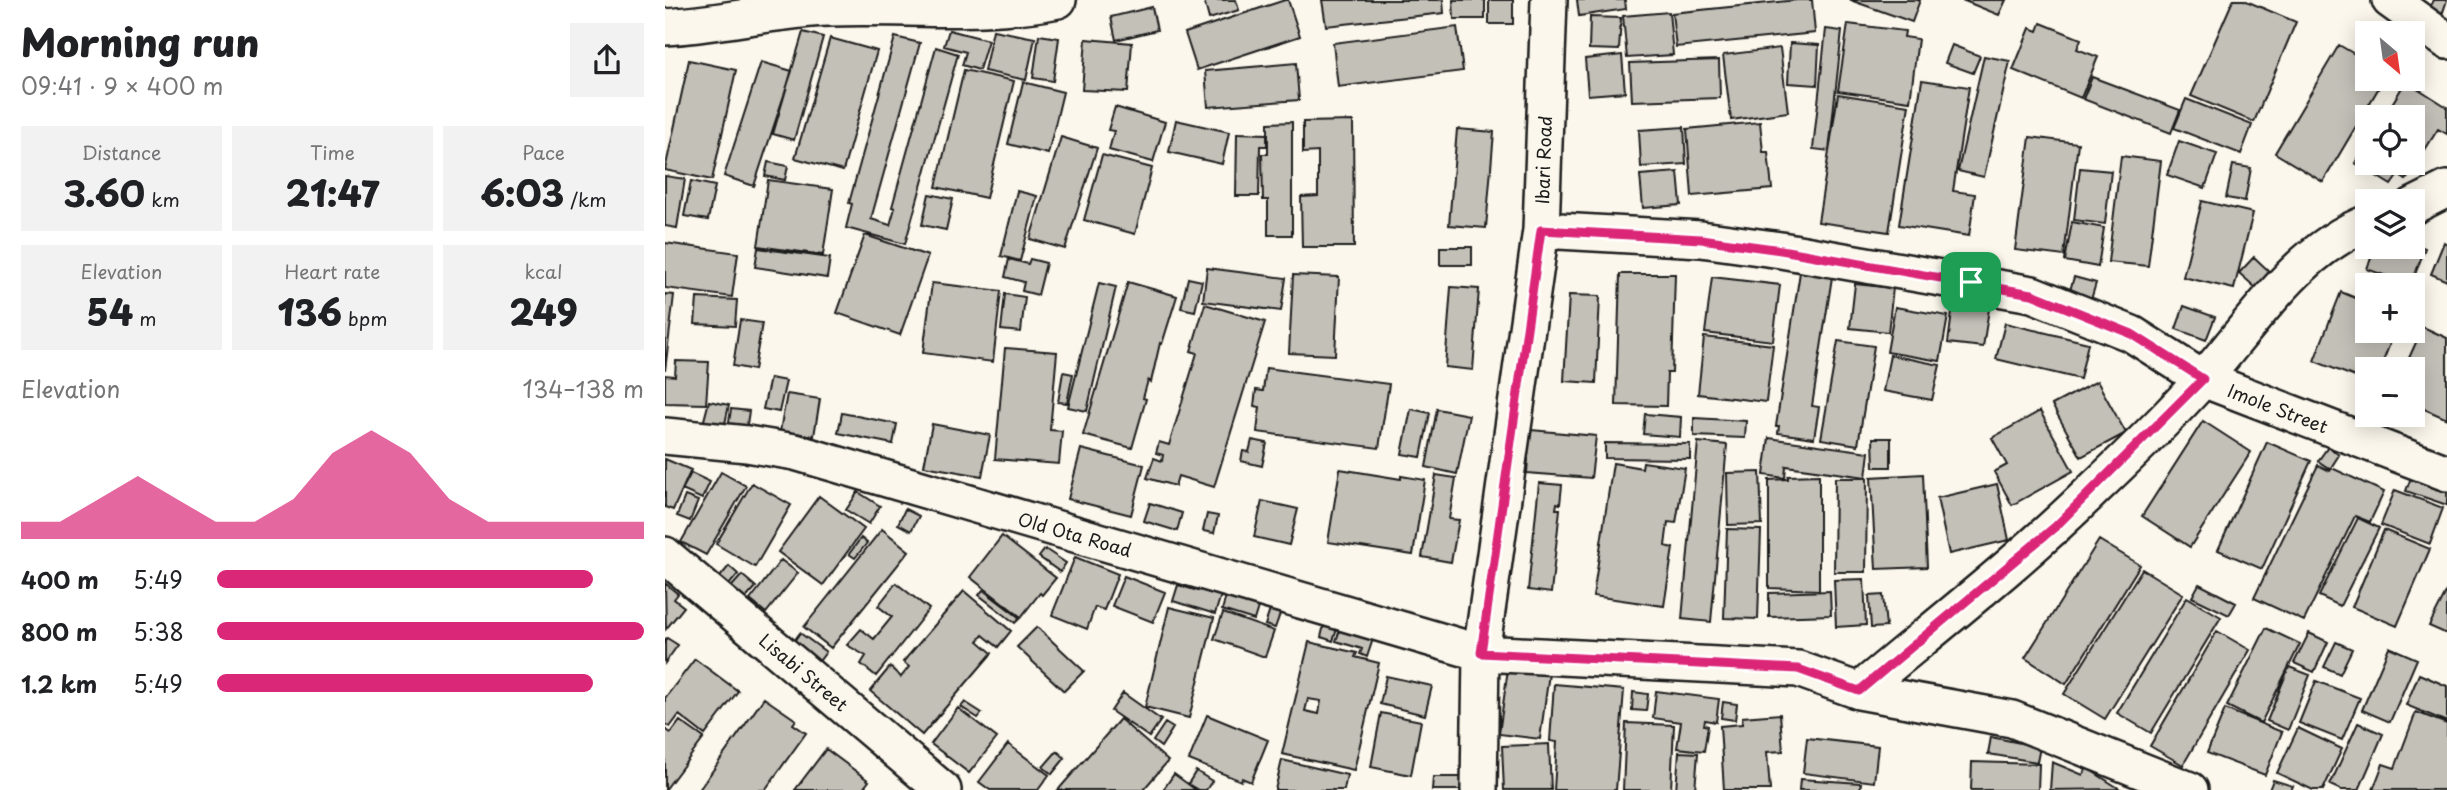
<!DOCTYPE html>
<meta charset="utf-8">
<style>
body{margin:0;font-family:"Playpen Sans",sans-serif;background:#f2f2f2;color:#202124;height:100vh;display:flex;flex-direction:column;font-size:26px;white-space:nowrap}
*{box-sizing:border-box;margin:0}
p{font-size:23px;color:#757577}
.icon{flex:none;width:38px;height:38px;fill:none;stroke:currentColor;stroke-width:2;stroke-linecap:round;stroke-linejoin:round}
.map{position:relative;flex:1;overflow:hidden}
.side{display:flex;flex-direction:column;background:#fff;width:665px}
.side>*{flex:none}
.needle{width:46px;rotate:151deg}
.controls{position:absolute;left:1690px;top:21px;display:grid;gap:14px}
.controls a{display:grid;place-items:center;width:70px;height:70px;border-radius:0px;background:#fff;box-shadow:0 4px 18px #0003;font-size:35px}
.pin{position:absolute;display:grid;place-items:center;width:60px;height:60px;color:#fff;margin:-30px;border-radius:14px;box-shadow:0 4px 10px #0006}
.round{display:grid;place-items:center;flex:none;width:74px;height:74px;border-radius:0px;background:#f2f2f2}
.headline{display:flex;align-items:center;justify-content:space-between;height:119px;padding:0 21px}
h1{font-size:38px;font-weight:800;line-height:52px}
.figures{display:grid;grid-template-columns:repeat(3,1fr);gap:10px;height:119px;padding:7px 21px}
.figures div{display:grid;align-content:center;border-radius:0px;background:#f2f2f2;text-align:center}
.figures b{font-size:35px;font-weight:800}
.figures small{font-size:19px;font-weight:400}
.figures p{font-size:19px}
.chart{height:196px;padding:14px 21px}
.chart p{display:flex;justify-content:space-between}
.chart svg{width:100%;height:126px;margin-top:7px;fill:#db2777;opacity:.7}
ul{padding:0 21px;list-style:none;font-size:23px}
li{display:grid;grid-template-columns:112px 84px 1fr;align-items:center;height:52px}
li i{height:18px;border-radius:9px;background:#db2777}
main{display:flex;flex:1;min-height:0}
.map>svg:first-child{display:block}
</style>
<main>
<section class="side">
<div class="headline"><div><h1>Morning run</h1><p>09:41 · 9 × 400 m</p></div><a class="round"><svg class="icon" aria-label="share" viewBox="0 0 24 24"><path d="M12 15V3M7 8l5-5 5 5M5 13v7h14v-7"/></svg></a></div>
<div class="figures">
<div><p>Distance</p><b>3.60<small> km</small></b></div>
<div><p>Time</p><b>21:47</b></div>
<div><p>Pace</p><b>6:03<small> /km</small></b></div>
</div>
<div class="figures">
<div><p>Elevation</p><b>54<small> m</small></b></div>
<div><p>Heart rate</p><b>136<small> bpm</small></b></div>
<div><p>kcal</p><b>249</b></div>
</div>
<div class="chart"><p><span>Elevation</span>134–138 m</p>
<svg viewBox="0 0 160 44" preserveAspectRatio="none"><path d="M0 44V38L10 38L20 30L30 22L40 30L50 38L60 38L70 30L80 14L90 6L100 14L110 30L120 38L130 38L140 38L150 38L160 38V44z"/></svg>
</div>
<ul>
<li><b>400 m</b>5:49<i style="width:88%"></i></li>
<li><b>800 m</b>5:38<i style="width:100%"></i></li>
<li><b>1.2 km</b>5:49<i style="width:88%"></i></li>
</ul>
</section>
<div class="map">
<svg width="1782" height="790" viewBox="0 0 1782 790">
<rect width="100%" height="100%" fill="#fbf7ec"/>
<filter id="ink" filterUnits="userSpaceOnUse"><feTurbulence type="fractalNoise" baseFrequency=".0143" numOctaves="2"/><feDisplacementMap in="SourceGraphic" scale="14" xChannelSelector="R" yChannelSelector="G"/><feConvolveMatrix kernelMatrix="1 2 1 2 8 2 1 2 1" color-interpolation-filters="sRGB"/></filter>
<g filter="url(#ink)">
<path fill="#c3c0b8" stroke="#1c1c1c" stroke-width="2" fill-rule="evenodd" d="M 539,0 L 571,0 L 574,10 L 544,19 Z
M 620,0 L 623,0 L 635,36 L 532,70 L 520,33 Z
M 657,0 L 778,0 L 779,13 L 661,26 Z
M 788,0 L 820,0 L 820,19 L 789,19 Z
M 824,0 L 848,0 L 848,24 L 824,24 Z
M 912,0 L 960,0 L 961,9 L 914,16 Z
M 1132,0 L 1147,0 L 1150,33 L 1011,47 L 1007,13 Z
M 1185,0 L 1255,0 L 1247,22 Z
M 1297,0 L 1341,0 L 1334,15 Z
M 1568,0 L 1579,0 L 1631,22 L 1589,122 L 1526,96 Z
M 1769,0 L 1782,0 L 1776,18 L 1763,11 Z
M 487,7 L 492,30 L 451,40 L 446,17 Z
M 1004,12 L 1008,55 L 962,58 L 958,16 Z
M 925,17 L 956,18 L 954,50 L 924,49 Z
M 1376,23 L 1416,39 L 1412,49 L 1433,57 L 1416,98 L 1348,70 L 1365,28 L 1373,31 Z
M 1183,24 L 1240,31 L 1239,37 L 1253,39 L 1245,101 L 1173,91 Z
M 792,27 L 798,71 L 673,87 L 668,43 Z
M 1161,29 L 1177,31 L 1164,151 L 1148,149 Z
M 284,30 L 323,40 L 314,70 L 297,65 L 301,52 L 279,46 Z
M 328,30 L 370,38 L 361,80 L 319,71 Z
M 138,32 L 158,37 L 129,140 L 108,134 Z
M 374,35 L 394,38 L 388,81 L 368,78 Z
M 230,37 L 255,43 L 206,219 L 225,225 L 230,208 L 227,207 L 271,47 L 293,54 L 240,244 L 181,228 L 187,204 L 184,203 Z
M 165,38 L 212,51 L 178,171 L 130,158 Z
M 421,39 L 467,43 L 463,92 L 417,90 Z
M 1125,43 L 1154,45 L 1152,85 L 1123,83 Z
M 1287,45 L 1315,56 L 1308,73 L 1280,63 Z
M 1674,45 L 1703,62 L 1703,79 L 1719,79 L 1658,182 L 1610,153 Z
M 1115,48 L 1123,112 L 1066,120 L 1058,55 Z
M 957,55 L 960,92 L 923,95 L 920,59 Z
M 1319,56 L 1345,61 L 1319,177 L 1293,171 Z
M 24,60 L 71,70 L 47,180 L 0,170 Z
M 1054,60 L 1055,98 L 967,101 L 965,63 Z
M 96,62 L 127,71 L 89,186 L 59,176 Z
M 631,63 L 634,100 L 543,107 L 540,71 Z
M 299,70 L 349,81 L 321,198 L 271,187 Z
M 1427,77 L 1515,110 L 1506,133 L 1418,99 Z
M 1257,80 L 1304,87 L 1288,191 L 1310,194 L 1304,236 L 1234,225 Z
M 1741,81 L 1782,107 L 1782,134 L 1773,129 L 1741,180 L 1733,175 L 1726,185 L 1690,163 L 1703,142 L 1703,163 L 1748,163 L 1748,117 L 1719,117 Z
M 358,82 L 398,92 L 383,154 L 343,144 Z
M 1173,94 L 1244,105 L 1224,232 L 1153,222 Z
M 1521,99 L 1587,125 L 1576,154 L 1509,128 Z
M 450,107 L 500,122 L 488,162 L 444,150 L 449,131 L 443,130 Z
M 511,120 L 564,132 L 557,164 L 504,152 Z
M 688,121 L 689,247 L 637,247 L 636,197 L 653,196 L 653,152 L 638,153 L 638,122 Z
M 627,122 L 627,235 L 603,235 L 603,200 L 598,200 L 597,154 L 603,154 L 603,123 Z
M 1095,122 L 1098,152 L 1103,152 L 1107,189 L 1027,196 L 1022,129 Z
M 1019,127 L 1021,164 L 976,167 L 974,130 Z
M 792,129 L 829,132 L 821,228 L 784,225 Z
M 572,133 L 602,134 L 602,146 L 595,146 L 594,196 L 571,196 Z
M 396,137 L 432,148 L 400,249 L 365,239 Z
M 1365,137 L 1413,143 L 1399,256 L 1350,250 Z
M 1514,141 L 1552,154 L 1540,188 L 1502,175 Z
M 437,155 L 487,168 L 470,234 L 419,220 Z
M 1456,156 L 1496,161 L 1483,266 L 1443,262 Z
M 103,162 L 123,166 L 120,180 L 100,176 Z
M 1568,165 L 1586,168 L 1580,201 L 1561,198 Z
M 1415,168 L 1446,171 L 1440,224 L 1409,220 Z
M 1013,172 L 1016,205 L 978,208 L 975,175 Z
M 0,176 L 20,179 L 12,228 L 0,226 Z
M 103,180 L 168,189 L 158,255 L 93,246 Z
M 26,181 L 50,186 L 43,220 L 19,216 Z
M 352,191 L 372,196 L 355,261 L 336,256 Z
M 264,194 L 288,199 L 281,230 L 257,225 Z
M 1537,201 L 1588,213 L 1569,289 L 1518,277 Z
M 1407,222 L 1439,228 L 1433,267 L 1400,261 Z
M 200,235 L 263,256 L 235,335 L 172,313 Z
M 1779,242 L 1782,244 L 1782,281 L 1766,274 Z
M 0,243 L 73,253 L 67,297 L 0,288 Z
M 1748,243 L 1760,248 L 1746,285 L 1702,269 L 1710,247 L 1748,247 Z
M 775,247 L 807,247 L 807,265 L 775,265 Z
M 93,248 L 165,258 L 162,278 L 90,267 Z
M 1589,257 L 1607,274 L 1592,289 L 1574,273 Z
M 344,259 L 363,264 L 365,259 L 381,263 L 373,295 L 357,291 L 359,282 L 340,277 Z
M 542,268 L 621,278 L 616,311 L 538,301 Z
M 1135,272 L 1167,277 L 1147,406 L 1154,407 L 1149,438 L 1113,433 L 1114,426 L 1111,426 Z
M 955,274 L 1010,274 L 1007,373 L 1002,373 L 1001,406 L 951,405 Z
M 628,275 L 674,277 L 670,355 L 624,353 Z
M 1047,277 L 1115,285 L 1108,341 L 1040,333 Z
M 1409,277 L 1431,283 L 1425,303 L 1403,297 Z
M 523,278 L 537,281 L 530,311 L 516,308 Z
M 463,282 L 512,296 L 497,344 L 495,343 L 486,382 L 483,380 L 478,398 L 481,399 L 467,448 L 418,435 Z
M 267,283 L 336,291 L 328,362 L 258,353 Z
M 434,283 L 451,287 L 422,411 L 403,407 Z
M 1190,284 L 1228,288 L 1223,332 L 1185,328 Z
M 786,287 L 814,289 L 808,370 L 780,367 Z
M 1676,292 L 1703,303 L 1703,331 L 1730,331 L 1715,369 L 1703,369 L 1703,382 L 1649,361 Z
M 0,294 L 9,295 L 0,371 Z
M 340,294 L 360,297 L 356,332 L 336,330 Z
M 904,295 L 935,296 L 931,383 L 899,381 Z
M 32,298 L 72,300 L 70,326 L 30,324 Z
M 540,304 L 600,322 L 549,487 L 513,476 L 510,486 L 482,478 L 489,458 L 497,461 L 498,455 L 491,453 L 494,442 L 504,445 L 532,353 L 526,351 Z
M 1288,305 L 1324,309 L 1318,347 L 1283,343 Z
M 1519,306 L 1550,317 L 1541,340 L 1511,329 Z
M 1230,307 L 1283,316 L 1275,361 L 1222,352 Z
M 75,320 L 97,323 L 89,370 L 68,366 Z
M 1340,323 L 1423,343 L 1415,379 L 1331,359 Z
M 1758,327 L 1782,338 L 1782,419 L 1748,404 L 1748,369 L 1739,369 Z
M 1039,337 L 1108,345 L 1101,402 L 1033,394 Z
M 1173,341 L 1209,346 L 1193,445 L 1156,439 Z
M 340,348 L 392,352 L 385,430 L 397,431 L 394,464 L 330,459 Z
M 1225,355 L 1275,365 L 1267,400 L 1218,391 Z
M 11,361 L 44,362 L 41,404 L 0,403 L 0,375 L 10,376 Z
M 601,368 L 724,384 L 714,448 L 592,432 L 595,407 L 589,406 L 591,390 L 598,391 Z
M 398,372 L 408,374 L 402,403 L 393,402 Z
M 105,378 L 121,381 L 114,412 L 98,409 Z
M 1432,381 L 1461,433 L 1416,457 L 1387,405 Z
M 122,394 L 155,399 L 149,436 L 115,431 Z
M 44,401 L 64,405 L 59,428 L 38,424 Z
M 66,409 L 84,411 L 81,431 L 63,429 Z
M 746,409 L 765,413 L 756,457 L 737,454 Z
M 772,409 L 804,415 L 792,474 L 761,467 Z
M 1375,411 L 1408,471 L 1347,505 L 1329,472 L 1342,465 L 1327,438 Z
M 177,413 L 232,424 L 228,444 L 173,433 Z
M 980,414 L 1016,417 L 1015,437 L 978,434 Z
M 1029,418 L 1081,421 L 1080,438 L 1029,436 Z
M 1538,421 L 1586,452 L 1525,547 L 1477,516 Z
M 267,424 L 325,435 L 317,476 L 259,466 Z
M 866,430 L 931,436 L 926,478 L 862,473 L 863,459 L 856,458 L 857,445 L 864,445 Z
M 1104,438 L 1204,452 L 1201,477 L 1121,466 L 1120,478 L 1099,475 Z
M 1208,438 L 1226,438 L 1226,467 L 1209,467 Z
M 587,440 L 602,443 L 597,466 L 576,461 L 578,451 L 584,452 Z
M 1033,442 L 1062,445 L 1046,622 L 1017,619 Z
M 1602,442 L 1646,461 L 1597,569 L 1553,550 Z
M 940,443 L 1025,444 L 1025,459 L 940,458 Z
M 1663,447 L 1674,455 L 1665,469 L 1653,461 Z
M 416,449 L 479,465 L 466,515 L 403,499 Z
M 0,459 L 26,470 L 8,510 L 0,507 Z
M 978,462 L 1020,468 L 1011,523 L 1003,522 L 1000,546 L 1008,548 L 999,606 L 928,596 L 948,463 L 977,468 Z
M 1653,465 L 1665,471 L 1667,468 L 1719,492 L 1705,522 L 1690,516 L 1639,621 L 1589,598 Z
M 675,469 L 736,479 L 736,476 L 760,480 L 748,555 L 663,542 Z
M 56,472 L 81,486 L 41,555 L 16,542 Z
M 1095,472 L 1097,524 L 1063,525 L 1062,473 Z
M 26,473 L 45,482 L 37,499 L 17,490 Z
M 1258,474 L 1262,567 L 1211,569 L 1206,477 Z
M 771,475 L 791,478 L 784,519 L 794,520 L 786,562 L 757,557 Z
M 1154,475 L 1154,590 L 1104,588 L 1104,480 L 1123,479 L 1123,476 Z
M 1747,475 L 1782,487 L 1782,505 L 1741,491 Z
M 1170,478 L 1202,478 L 1201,572 L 1169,572 Z
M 87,483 L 126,505 L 90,567 L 51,544 Z
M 874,483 L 897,485 L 895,504 L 892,503 L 891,509 L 895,509 L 886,593 L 863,590 Z
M 1332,484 L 1344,540 L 1284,554 L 1272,498 Z
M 1730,490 L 1778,508 L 1765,544 L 1716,525 Z
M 193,492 L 215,506 L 204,524 L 181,510 Z
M 20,496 L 33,501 L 25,521 L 12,516 Z
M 154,496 L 199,529 L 158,585 L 113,552 Z
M 597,501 L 633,509 L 624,545 L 589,537 Z
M 485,503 L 517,513 L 512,531 L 479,521 Z
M 240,509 L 254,516 L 246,531 L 233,524 Z
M 542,514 L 553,516 L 549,533 L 538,531 Z
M 1693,518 L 1714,528 L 1675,606 L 1654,596 Z
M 217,529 L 244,551 L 166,648 L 139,627 Z
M 1062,529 L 1096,530 L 1093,619 L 1059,618 Z
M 1719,530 L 1765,549 L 1732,626 L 1687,607 Z
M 337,536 L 391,578 L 377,595 L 375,593 L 356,617 L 305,577 Z
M 196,538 L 202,543 L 190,558 L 184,554 Z
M 1434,540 L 1475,565 L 1401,684 L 1360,658 Z
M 380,549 L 401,563 L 395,572 L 374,557 Z
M 410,557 L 453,574 L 439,610 L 430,607 L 422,629 L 387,615 Z
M 116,560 L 133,573 L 101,613 L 85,600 Z
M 64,566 L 73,574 L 60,590 L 50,583 Z
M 1477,569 L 1518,594 L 1440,719 L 1399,694 Z
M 77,575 L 91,587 L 73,607 L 59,595 Z
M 459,576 L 500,592 L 488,622 L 447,606 Z
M 1199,579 L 1201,625 L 1171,627 L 1169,580 Z
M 0,583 L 13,594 L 9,599 L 19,607 L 1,629 Z
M 231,583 L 264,609 L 211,676 L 196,664 L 201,656 L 182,645 L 196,629 L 209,639 L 227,617 L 213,606 Z
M 1534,584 L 1571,603 L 1564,615 L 1527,597 Z
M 513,585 L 533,591 L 535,585 L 557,592 L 550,614 L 508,601 Z
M 318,590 L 355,618 L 350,623 L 314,595 Z
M 299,591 L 346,631 L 333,647 L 318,635 L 313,641 L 327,653 L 257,735 L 205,691 L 225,667 L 236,677 L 244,667 L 238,662 Z
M 1165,591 L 1166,615 L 1104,617 L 1104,593 Z
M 1782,591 L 1782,634 L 1764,626 Z
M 562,593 L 594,604 L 589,620 L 557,610 Z
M 1218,595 L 1221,627 L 1206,628 L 1204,596 Z
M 1522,597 L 1556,617 L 1486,733 L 1452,713 Z
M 504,607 L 549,618 L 524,718 L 480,707 Z
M 606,607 L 616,611 L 610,628 L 600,625 Z
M 558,613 L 609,631 L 600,657 L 549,639 Z
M 659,625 L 672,629 L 668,641 L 656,637 Z
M 372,627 L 419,671 L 399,691 L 352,647 Z
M 676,627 L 709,636 L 702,657 L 695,654 L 697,649 L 671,641 Z
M 1601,628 L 1635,644 L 1596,723 L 1562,706 Z
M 1552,631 L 1585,650 L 1518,765 L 1485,746 Z
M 135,633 L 161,652 L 149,668 L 123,649 Z
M 1644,633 L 1663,642 L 1649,672 L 1629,663 Z
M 2,638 L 13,645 L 0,663 L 0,640 Z
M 644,642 L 692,653 L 690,657 L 714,663 L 689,770 L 617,754 ZM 643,699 L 656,701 L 654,714 L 640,711 Z
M 1671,642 L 1687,649 L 1675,674 L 1659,667 Z
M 1724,647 L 1752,659 L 1725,722 L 1697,710 Z
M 30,659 L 73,691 L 40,735 L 14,715 L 5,727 L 0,724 L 0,698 Z
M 844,661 L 885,666 L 875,739 L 834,734 Z
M 1624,667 L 1645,675 L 1623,730 L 1602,721 Z
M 1754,674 L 1782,686 L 1782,722 L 1741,705 Z
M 721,676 L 767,686 L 760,715 L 715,704 Z
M 1651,681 L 1695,698 L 1677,740 L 1634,723 Z
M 889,684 L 959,690 L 951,790 L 889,790 L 892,742 L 885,741 Z
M 991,691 L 1054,699 L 1051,722 L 1040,720 L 1039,725 L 1043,726 L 1039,751 L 1012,748 L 1016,722 L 988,718 Z
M 968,692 L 983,694 L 981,711 L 967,710 Z
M 458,693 L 496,720 L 484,737 L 446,711 Z
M 99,698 L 131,720 L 128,724 L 141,733 L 100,790 L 34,790 Z
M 300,702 L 317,713 L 313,718 L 296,707 Z
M 1058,702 L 1072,704 L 1070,720 L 1056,718 Z
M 293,708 L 332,738 L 304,773 L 266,744 Z
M 1560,709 L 1617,732 L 1600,775 L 1542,753 Z
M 1751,712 L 1782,724 L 1782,790 L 1708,790 L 1718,764 L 1730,768 Z
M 716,713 L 756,721 L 746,775 L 706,767 Z
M 1115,714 L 1118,751 L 1102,752 L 1105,790 L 1059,790 L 1055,726 L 1077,724 L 1077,717 Z
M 542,715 L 603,740 L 586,782 L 577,778 L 576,781 L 524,760 Z
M 455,719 L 503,761 L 478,790 L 393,790 Z
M 15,721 L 39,738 L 0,790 L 0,729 L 6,733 Z
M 500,723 L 508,728 L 496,747 L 488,741 Z
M 961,723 L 1009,725 L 1006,790 L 958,790 Z
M 1693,723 L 1718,734 L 1694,790 L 1676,790 L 1665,785 Z
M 1633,728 L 1677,749 L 1658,790 L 1648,790 L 1612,773 Z
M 1326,737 L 1375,747 L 1372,762 L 1323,754 Z
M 1142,738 L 1213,746 L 1209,782 L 1138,773 Z
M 343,744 L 384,775 L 373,790 L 325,790 L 314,782 Z
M 884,744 L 886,790 L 839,790 L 837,746 Z
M 161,749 L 204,781 L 197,790 L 130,790 Z
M 392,751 L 400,758 L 387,774 L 378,767 Z
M 1014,752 L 1033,753 L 1030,790 L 1011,790 Z
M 617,760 L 682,775 L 679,790 L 610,790 Z
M 1307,762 L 1374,764 L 1373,790 L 1306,790 Z
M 1387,762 L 1418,775 L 1422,768 L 1455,789 L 1385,790 Z
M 531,771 L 547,781 L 541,790 L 533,790 L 523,784 Z
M 509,774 L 531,790 L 498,790 Z
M 768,777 L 796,777 L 796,790 L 767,790 Z
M 1135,779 L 1196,783 L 1195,790 L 1134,790 Z
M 1608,780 L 1628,786 L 1626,790 L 1604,790 Z"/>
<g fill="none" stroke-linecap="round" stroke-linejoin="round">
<defs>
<path id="minor" d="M 1725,0 L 1782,41
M 0,27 C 55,24 109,10 164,8 C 240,5 318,15 393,0
M 1748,206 L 1782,189
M 876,230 L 1036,239 L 1116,250 L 1367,294 L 1467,334 L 1538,379 L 1782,473
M 0,436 L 82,444 L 130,452 L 816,653 L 1133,669 L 1194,691 L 1347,719 L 1525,790
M 0,555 L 278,790
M 1194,691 C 1274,624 1357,560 1431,487 C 1468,452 1505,416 1539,378 C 1587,324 1633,249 1703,223
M 814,790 L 816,653 L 876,230 L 884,0"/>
</defs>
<use href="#minor" stroke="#1c1c1c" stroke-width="40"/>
<use href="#minor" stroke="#fbf7ec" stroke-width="35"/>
</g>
</g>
<g fill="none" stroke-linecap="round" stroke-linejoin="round" filter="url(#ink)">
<defs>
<path id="route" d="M 876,230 L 1036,239 L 1116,250 L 1367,294 L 1467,334 L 1538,379 L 1391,526 L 1194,691 L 1133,669 L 816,653 Z"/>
</defs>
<use href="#route" stroke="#fff" stroke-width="14"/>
<use href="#route" stroke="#db2777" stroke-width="9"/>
</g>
<g text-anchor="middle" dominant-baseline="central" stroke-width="5" stroke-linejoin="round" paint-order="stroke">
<g font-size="18" fill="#1c1c1c" stroke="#fbf7ec">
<text transform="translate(878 160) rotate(-88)">Ibari Road</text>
<text transform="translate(1613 408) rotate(21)">Imole Street</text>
<text transform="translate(410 534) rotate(16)">Old Ota Road</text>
<text transform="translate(139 672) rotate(40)">Lisabi Street</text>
</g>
</g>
</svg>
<div class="controls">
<a><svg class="needle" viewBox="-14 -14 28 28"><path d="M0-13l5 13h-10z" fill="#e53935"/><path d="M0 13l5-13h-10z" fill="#757577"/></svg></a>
<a><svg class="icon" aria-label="locate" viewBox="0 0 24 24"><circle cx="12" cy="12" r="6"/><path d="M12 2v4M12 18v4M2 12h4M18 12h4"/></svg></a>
<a><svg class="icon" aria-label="layers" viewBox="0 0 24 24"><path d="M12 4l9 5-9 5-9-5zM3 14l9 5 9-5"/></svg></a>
<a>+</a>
<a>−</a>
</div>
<div class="pin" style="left:1306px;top:282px;background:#1e9e55"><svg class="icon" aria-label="arrive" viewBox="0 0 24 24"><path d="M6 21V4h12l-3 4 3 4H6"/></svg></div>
</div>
</main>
